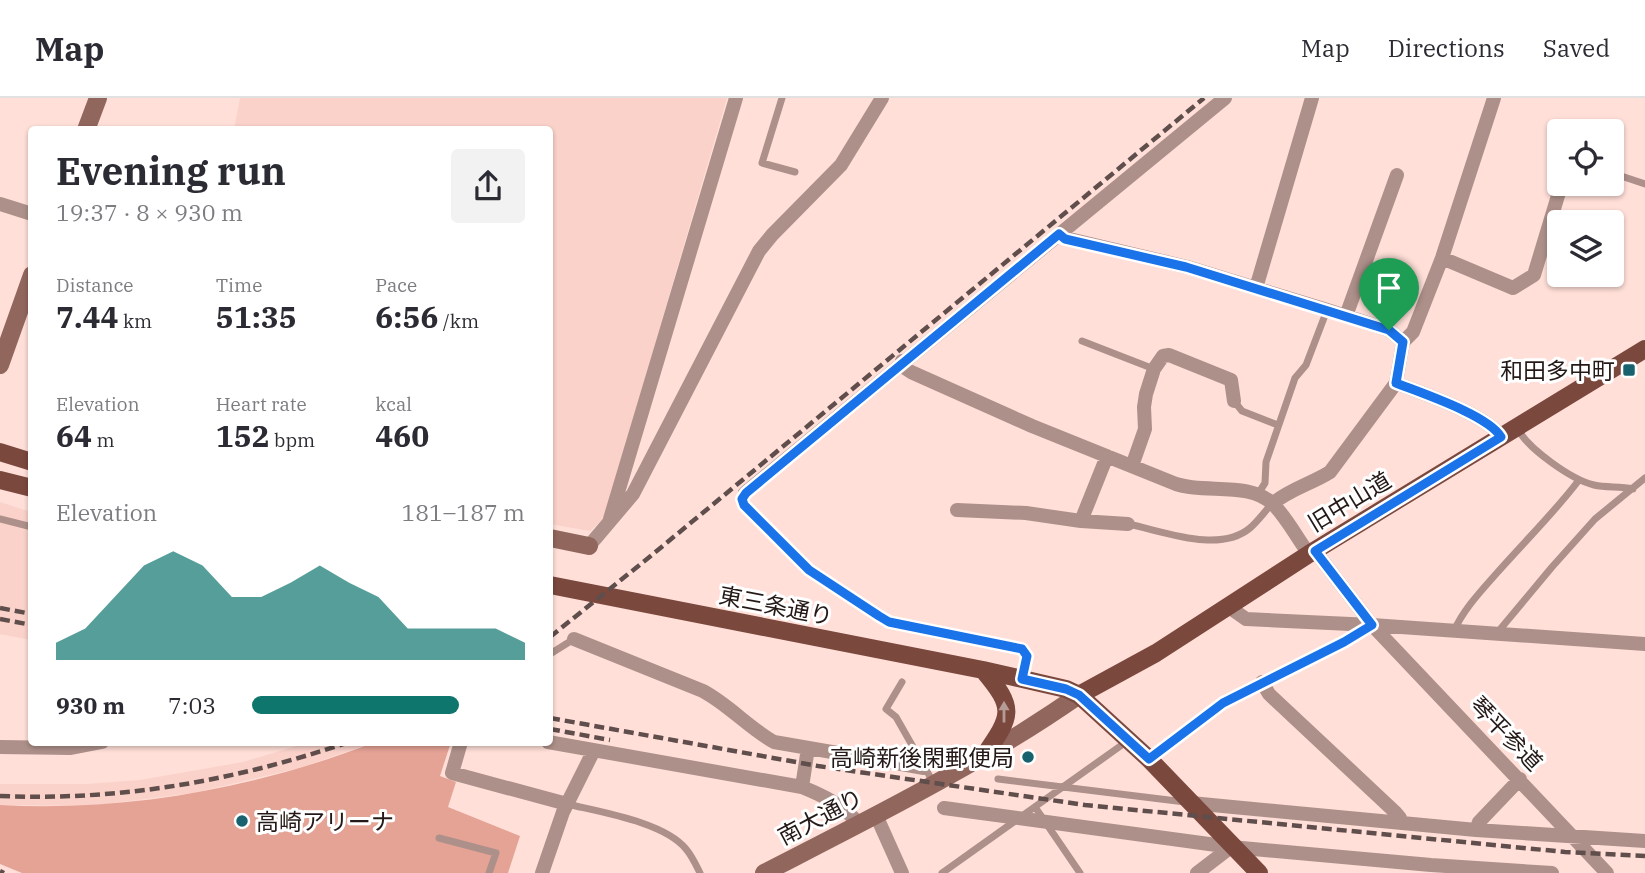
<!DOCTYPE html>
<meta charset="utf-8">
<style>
body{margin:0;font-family:"IBM Plex Serif","Noto Sans JP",serif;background:#f2f2f3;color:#2b2b33;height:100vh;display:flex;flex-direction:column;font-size:26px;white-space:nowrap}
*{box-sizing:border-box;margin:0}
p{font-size:23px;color:#7c7c81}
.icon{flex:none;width:38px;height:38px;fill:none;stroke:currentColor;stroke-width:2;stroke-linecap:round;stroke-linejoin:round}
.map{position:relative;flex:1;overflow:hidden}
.side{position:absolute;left:28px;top:28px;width:525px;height:620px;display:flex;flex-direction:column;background:#fff;border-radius:7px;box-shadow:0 2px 5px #0004}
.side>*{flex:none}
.controls{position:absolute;left:1547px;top:21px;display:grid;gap:14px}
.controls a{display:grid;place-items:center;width:77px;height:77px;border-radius:7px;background:#fff;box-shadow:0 2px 5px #0004;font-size:35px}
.pin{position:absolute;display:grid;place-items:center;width:60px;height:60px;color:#fff;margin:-72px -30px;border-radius:50% 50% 50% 0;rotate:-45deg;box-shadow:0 0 7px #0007}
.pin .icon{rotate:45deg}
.round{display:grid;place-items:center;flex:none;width:74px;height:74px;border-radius:7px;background:#f2f2f3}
.head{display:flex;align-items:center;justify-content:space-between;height:119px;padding:0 28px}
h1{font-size:38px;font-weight:700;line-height:52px}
.metrics{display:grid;grid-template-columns:repeat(3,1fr);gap:10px;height:119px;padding:7px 28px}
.metrics div{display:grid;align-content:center}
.metrics b{font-size:30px;font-weight:700}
.metrics small{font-size:19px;font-weight:400}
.metrics p{font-size:19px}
.chart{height:196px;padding:14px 28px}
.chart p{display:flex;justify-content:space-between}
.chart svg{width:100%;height:126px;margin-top:7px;fill:#0f766e;opacity:.7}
ul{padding:0 28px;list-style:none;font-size:23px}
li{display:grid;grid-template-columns:112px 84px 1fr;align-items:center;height:52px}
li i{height:18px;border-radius:9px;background:#0f766e}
header{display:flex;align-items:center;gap:42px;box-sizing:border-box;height:98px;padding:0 35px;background:#fff;border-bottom:2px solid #e1e1e2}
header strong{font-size:33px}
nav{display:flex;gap:38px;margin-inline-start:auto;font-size:24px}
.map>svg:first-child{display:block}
</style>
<header>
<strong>Map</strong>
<nav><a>Map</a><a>Directions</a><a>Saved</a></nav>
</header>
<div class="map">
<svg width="1645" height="775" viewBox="0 0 1645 775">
<rect width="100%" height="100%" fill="#ffdfd8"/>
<path fill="#fad2ca" d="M 240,0 L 727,0 L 604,420 L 590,433 L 550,426 L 550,32 L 234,32 Z
M 0,404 L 31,414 L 31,542 L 0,536 Z
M 310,644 L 375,644 L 299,670 L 193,695 L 89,708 L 0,707 L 0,686 L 87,686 L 140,682 L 243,664 Z"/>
<path fill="#e5a395" d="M 375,644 L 451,644 L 440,678 L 456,684 L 448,709 L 520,738 L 508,775 L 22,775 L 0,766 L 0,707 C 127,714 257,690 375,644 Z"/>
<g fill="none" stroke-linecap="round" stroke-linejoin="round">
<path stroke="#ae908a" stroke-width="7" d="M 782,0 L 762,65 L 795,74
M 1612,75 L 1645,86
M 1082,243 L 1154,271
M 1234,303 L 1242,313 L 1278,327
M 1518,331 C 1527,350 1572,382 1594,387 C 1607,390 1619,388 1633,391
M 745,395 L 742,401 L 744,407 L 809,472 L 889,524 L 1022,551 L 1027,558 L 1022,580
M 1258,396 L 1265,385 L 1266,364 L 1295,280 L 1306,267 L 1327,212
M 0,421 L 32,429
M 1128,426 C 1163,433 1219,456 1250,430 C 1258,423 1265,413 1272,406
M 1454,533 C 1463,512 1481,493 1496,476 C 1524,444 1554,415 1579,382
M 1497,535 L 1552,469 L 1595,421 L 1645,380
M 550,556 L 574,541
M 902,584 L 886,611 L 896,619 L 933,684
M 1149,660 L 1223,605 L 1344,544 L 1370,529
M 998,681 L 1185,704
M 567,706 C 600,714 664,724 686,751 C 692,758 696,767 700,775
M 1035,709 L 1080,775
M 439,740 L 496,755 L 489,775
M 942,775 L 1126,644"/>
<path stroke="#ae908a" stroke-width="14" d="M 0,106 L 32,116
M 1059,136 L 1065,140 L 1187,169 L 1327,212 L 1389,232 L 1403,244
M 1442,160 L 1513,190 L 1534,177 L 1560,91
M 1256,190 L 1312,0
M 1346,218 L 1397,77
M 902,263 L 905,270 L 911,274 L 1032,328 L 1176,386 C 1206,396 1249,383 1273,406 C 1287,420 1297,440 1309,456
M 1396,285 C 1421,295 1488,317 1501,339
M 1132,368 L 1145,331 L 1144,309 L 1146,296 L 1154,271 L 1163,258 L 1169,257 L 1231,282 L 1234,303
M 745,395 L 1225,0
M 1272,406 C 1290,391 1311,386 1330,374 L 1396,285 L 1403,244 L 1413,234 L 1442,160 L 1494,0
M 957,412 L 1026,415 L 1081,423 L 1128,426
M 610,421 L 736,0
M 1081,423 L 1107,358
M 589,448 L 633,396 L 759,153 L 772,137 L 841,67 L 882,0
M 1315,453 L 1372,527 L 1607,775
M 1229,509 L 1246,521 L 1372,527 L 1645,546
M 574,541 L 703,593 C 729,607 749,630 774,644 L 924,670
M 1262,584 L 1269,596 L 1395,714 L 1400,720 L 1401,725
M 461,644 L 452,675 L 567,706
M 548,644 L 802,689 C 824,698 843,707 859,726
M 0,649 L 71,650 L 102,644
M 802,689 L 808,650
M 1191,705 L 1476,732 L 1645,743
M 944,710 L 1231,749 L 1431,767 L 1552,775
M 876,717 L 902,775
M 1476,732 L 1479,724 L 1520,681
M 542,775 L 563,714 L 594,652
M 1197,775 L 1231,749"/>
<path stroke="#91665d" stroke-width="18" d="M 86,32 L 98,0
M 0,267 L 32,177
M 550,440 L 589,448
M 764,775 C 871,720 980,666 1079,597"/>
<path stroke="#7b483e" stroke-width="18" d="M 0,354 L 32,364
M 0,382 L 32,390
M 550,487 L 983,572 L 1066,591 L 1079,597 L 1149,661 L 1259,775
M 983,572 C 1016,611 1012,617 984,658
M 1079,597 L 1156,555 L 1309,456 L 1645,251"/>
<path stroke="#5f4e4b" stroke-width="4.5" stroke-dasharray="10 5" stroke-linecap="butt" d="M 0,510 L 32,516
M 0,521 L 32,527
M 550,539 L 647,461 L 1204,0
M 550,620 L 818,668 L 1085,707 L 1565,754 L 1645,758
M 550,631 L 610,642
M 0,698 C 121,703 234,683 349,644
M 0,773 L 4,775"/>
</g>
<defs><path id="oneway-solid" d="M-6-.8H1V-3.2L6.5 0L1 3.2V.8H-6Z" transform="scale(1.75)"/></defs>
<use fill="#b69a95" href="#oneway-solid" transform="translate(1004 614) rotate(-90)"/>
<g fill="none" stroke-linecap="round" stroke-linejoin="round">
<defs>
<path id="route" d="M 1059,136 L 1065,141 L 1186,169 L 1389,232 L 1403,244 L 1396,285 C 1421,295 1488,317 1501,339 L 1315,453 L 1372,527 L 1344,544 L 1223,605 L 1149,661 L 1079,597 L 1066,591 L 1022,581 L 1027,558 L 1022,551 L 889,524 L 879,518 L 809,472 L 744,407 L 742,401 L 746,395 Z"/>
</defs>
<use href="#route" stroke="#fff" stroke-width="14"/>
<use href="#route" stroke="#1a73e8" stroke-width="9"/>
</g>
<g fill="#18626f" stroke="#fff" stroke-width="2.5">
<rect x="1622" y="265" width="14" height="14" rx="3.5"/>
<circle cx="1028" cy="659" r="7"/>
<circle cx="242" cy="723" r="7"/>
</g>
<g text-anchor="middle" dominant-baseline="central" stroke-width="6" stroke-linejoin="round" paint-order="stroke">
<g font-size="23" fill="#241917" stroke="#fff" text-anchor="end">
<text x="1615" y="272">和田多中町</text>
<text x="1014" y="659">高崎新後閑郵便局</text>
<text x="256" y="723" text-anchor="start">高崎アリーナ</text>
</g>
<g font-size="23" fill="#241917" stroke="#fff">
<text transform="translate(1349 403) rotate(-31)">旧中山道</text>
<text transform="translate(776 507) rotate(11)">東三条通り</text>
<text transform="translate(1507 635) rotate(46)">琴平参道</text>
<text transform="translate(820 718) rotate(-28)">南大通り</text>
</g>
</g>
</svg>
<div class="controls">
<a><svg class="icon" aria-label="locate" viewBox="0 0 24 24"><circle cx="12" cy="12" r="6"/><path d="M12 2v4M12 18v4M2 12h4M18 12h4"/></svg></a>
<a><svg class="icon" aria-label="layers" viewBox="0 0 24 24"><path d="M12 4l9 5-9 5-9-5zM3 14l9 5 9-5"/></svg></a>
</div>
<div class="pin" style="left:1389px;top:232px;background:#1e9e55"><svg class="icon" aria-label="arrive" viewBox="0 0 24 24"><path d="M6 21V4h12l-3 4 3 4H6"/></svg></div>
<section class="side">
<div class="head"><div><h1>Evening run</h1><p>19:37 · 8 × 930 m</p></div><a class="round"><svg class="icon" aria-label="share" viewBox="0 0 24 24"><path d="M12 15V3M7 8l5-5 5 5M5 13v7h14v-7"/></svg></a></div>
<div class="metrics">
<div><p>Distance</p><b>7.44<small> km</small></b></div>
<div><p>Time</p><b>51:35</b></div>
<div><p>Pace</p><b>6:56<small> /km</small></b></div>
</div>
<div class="metrics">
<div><p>Elevation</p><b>64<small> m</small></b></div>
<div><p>Heart rate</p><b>152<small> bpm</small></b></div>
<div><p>kcal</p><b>460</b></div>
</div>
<div class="chart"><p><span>Elevation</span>181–187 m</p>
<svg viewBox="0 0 160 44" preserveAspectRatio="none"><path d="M0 44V38L10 33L20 22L30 11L40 6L50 11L60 22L70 22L80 17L90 11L100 17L110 22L120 33L130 33L140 33L150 33L160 38V44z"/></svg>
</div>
<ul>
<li><b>930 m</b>7:03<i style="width:76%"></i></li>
</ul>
</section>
</div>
